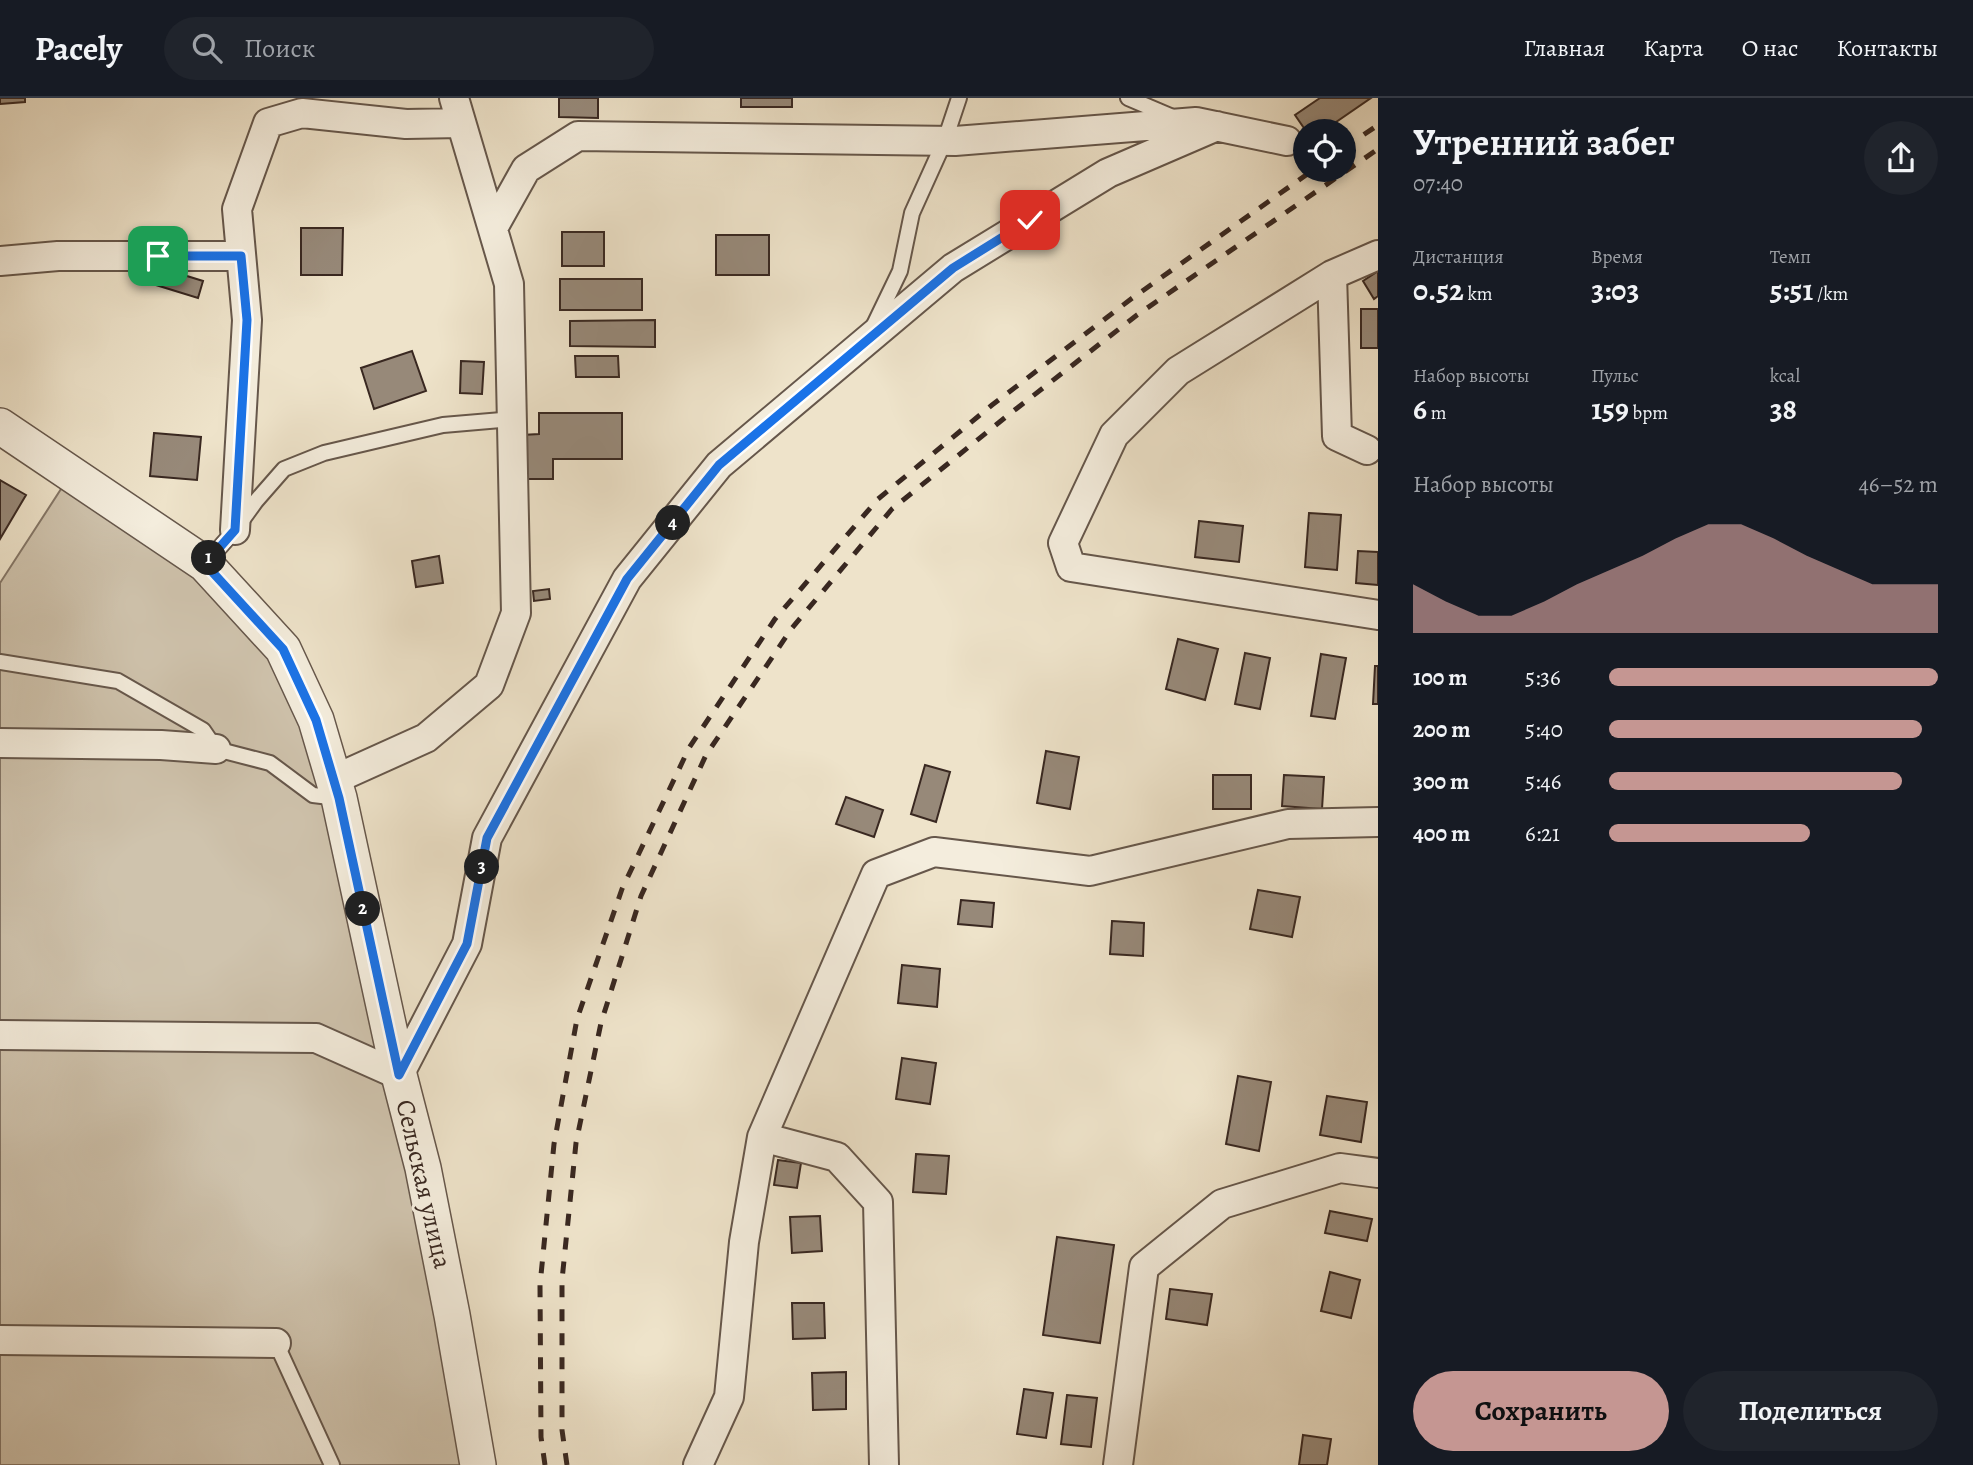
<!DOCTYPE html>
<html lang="ru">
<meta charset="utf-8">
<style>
body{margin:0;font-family:Alegreya,serif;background:#20242c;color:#f1f3f6;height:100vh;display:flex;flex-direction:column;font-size:26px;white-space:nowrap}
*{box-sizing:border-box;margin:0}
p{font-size:23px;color:#9ea1a6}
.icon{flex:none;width:38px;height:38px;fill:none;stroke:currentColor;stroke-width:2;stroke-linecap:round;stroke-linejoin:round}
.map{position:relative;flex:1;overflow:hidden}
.panel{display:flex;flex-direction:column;background:#171b24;width:595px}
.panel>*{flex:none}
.fabs{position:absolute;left:1293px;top:21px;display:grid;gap:14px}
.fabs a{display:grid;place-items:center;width:63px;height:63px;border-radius:50%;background:#171b24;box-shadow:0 4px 10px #0003;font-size:35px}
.pin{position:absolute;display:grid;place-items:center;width:60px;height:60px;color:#fff;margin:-30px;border-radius:14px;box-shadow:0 4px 10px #0006}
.km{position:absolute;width:35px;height:35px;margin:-18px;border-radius:50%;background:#222;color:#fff;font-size:19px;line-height:35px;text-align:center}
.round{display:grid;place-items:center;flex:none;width:74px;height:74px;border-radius:37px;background:#20242c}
.overview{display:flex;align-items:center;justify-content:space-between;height:119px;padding:0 35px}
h1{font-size:38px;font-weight:700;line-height:52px}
.metrics{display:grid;grid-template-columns:repeat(3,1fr);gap:10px;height:119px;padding:7px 35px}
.metrics div{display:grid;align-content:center}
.metrics b{font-size:30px;font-weight:700}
.metrics small{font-size:19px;font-weight:400}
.metrics p{font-size:19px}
.chart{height:196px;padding:14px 35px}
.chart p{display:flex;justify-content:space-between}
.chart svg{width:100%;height:126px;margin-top:7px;fill:#c59692;opacity:.7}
.cta{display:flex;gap:14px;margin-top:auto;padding:14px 35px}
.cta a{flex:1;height:80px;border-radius:42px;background:#c59692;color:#111;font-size:28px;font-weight:700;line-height:80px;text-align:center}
.cta a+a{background:#20242c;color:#f1f3f6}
ul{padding:0 35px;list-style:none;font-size:23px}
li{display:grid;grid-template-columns:112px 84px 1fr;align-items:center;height:52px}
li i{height:18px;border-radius:9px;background:#c59692}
header{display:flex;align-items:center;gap:42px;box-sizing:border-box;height:98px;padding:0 35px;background:#171b24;border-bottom:2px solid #363941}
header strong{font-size:33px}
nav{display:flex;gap:38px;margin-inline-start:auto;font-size:24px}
.search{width:490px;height:63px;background:#20242c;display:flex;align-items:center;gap:18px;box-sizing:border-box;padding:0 24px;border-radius:38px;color:#9ea1a6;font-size:26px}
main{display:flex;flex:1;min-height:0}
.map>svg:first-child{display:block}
</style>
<header>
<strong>Pacely</strong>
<div class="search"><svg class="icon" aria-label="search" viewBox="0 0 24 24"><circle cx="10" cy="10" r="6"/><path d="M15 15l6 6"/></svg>Поиск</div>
<nav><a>Главная</a><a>Карта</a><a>О нас</a><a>Контакты</a></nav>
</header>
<main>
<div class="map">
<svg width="1378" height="1367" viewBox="0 0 1378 1367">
<rect width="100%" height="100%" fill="#eee3ca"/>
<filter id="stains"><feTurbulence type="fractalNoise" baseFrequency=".00286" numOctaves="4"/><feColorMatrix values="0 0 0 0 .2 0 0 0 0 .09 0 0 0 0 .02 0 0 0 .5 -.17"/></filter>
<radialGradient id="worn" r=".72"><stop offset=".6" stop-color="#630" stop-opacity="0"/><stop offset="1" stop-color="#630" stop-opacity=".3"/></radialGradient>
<path fill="#cfc3ad" stroke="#847667" stroke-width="2" d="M 63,388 L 205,484 L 261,544 L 305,627 L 384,953 L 463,1367 L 0,1367 L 0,485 Z"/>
<path fill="#978979" stroke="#392821" stroke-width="2" d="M 0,0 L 25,0 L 25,4 L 0,6 Z
M 559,0 L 598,0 L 598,20 L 559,19 Z
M 741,0 L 792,0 L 792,9 L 741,9 Z
M 1320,0 L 1371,0 L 1323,33 L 1306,33 L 1295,17 Z
M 301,130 L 343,130 L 342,177 L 301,177 Z
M 562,134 L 604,134 L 604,168 L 562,168 Z
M 716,137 L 769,137 L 769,177 L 716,177 Z
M 161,170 L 203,183 L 198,200 L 156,187 Z
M 1378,173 L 1378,198 L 1374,201 L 1363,183 Z
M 560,181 L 642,181 L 642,212 L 560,212 Z
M 1361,211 L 1378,211 L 1378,250 L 1361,250 Z
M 655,222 L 655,249 L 570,248 L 570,223 Z
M 412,253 L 426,293 L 374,311 L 361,270 Z
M 575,258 L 618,258 L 619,279 L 576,279 Z
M 461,263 L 484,264 L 482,296 L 460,295 Z
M 539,315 L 622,315 L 622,361 L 553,361 L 553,381 L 522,381 L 522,337 L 539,336 Z
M 154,335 L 201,339 L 197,382 L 150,378 Z
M 0,382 L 26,397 L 0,441 Z
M 1309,415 L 1341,417 L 1337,472 L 1305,469 Z
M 1199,423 L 1243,428 L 1239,464 L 1195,459 Z
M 1358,453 L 1378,454 L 1378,487 L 1356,485 Z
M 439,458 L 443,485 L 416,489 L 412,463 Z
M 549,491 L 550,501 L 534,503 L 533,493 Z
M 1178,541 L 1218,551 L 1205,602 L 1166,591 Z
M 1245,555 L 1270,560 L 1260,611 L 1235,606 Z
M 1321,556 L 1346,560 L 1335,621 L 1311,618 Z
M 1375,568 L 1378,568 L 1378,606 L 1373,606 Z
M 1046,653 L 1079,659 L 1070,711 L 1037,705 Z
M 925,667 L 950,674 L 936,724 L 911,716 Z
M 1213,677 L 1251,677 L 1251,711 L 1213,711 Z
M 1284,677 L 1324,679 L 1322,711 L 1282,708 Z
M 846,699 L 883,712 L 874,739 L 836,726 Z
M 1258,792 L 1300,799 L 1292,839 L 1250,831 Z
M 961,802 L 994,805 L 992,829 L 958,826 Z
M 1112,823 L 1144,825 L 1143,858 L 1110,856 Z
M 902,867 L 940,871 L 937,909 L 898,905 Z
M 902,960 L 936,965 L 930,1006 L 896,1001 Z
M 1238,978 L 1271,984 L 1259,1053 L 1226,1046 Z
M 1327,998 L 1367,1004 L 1361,1044 L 1320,1037 Z
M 916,1056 L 949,1058 L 946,1096 L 913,1094 Z
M 778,1062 L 801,1065 L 797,1090 L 774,1087 Z
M 1330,1113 L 1372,1121 L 1367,1143 L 1325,1135 Z
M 820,1118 L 822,1153 L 792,1155 L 790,1119 Z
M 1057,1139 L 1114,1147 L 1100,1245 L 1043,1237 Z
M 1330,1174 L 1360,1182 L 1351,1220 L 1321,1213 Z
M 1170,1191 L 1212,1196 L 1207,1227 L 1166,1221 Z
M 792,1205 L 824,1205 L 825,1240 L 793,1241 Z
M 846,1274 L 846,1311 L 813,1312 L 812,1275 Z
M 1024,1291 L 1053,1295 L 1046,1340 L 1017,1336 Z
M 1067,1297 L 1097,1300 L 1091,1349 L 1061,1346 Z
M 1303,1337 L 1331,1341 L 1327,1367 L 1299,1367 Z"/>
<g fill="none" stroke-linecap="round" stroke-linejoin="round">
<defs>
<path id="service" d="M 1128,0 L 1175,20
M 874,227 L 900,173 L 912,115 L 945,42 L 959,0
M 205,466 L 235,432 L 256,403 L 284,371 L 324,355 L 443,327 L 512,321
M 0,564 L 118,583 L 203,632 L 216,651 L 270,665 L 313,697 L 338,700
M 276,1245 L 332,1367"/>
<path id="minor" d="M 493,130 L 526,71 L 578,38 L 955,43 L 1196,24 L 1287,43
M 1378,157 L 1332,177 L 1178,273 L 1114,337 L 1063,445 L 1071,469 L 1378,517
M 0,163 L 58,158 L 241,158
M 1332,177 L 1337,338 L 1367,352
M 235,432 L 247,222 L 237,111 L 268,25 L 302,15 L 406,26 L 461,25
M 0,645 L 161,647 L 216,651
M 333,682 L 426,640 L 489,587 L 516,515 L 509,186 L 454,0
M 0,937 L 316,940 L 399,977 L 467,846 L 487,740 L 627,481 L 719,367 L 953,170 L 1108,75 L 1217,28
M 762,1039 L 837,1059 L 878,1104 L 884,1367
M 0,1242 L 276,1245
M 698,1367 L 729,1299 L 744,1144 L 762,1039 L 876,776 L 934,754 L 1090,773 L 1288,726 L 1378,724
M 1118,1367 L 1144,1169 L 1222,1106 L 1340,1070 L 1378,1075"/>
<path id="tertiary" d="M 0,328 L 205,466 L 283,551 L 316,622 L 339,700 L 399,977 L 423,1070 L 452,1217 L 478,1367"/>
</defs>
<use href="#service" stroke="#66574b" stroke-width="18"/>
<use href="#minor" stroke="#66574b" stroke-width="32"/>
<use href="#tertiary" stroke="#66574b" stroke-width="38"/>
<use href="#service" stroke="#f4eddd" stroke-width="14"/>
<use href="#minor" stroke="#f4eddd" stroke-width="28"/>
<use href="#tertiary" stroke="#f4eddd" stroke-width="35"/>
<path stroke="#392821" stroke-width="5" stroke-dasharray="12 12" stroke-linecap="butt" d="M 1344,50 L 1378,27
M 545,1367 L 541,1339 L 540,1187 L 554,1046 L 577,921 L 622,791 L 689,650 L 775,521 L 878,401 L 992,307 L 1131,201 L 1313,72
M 567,1367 L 562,1332 L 562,1182 L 576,1045 L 601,925 L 641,798 L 706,657 L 792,530 L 892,411 L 1007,318 L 1137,217 L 1378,51"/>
</g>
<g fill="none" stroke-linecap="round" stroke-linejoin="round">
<defs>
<path id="route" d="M 158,158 L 241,158 L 247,222 L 235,432 L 205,466 L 283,551 L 316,622 L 339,700 L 399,977 L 467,846 L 487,740 L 627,481 L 719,367 L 953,170 L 1030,122"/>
</defs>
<use href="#route" stroke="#fff" stroke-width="14"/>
<use href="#route" stroke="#1a73e8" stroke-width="9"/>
</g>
<g text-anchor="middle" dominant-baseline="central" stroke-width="6" stroke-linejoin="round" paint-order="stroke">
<g font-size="26" fill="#392821" stroke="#f4eddd">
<text transform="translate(424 1086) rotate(77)">Сельская улица</text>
</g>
</g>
<rect width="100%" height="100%" filter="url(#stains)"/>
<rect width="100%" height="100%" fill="url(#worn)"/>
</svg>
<div class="fabs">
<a><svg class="icon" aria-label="locate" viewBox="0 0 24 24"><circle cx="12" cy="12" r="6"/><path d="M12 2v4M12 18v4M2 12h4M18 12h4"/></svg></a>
</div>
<div class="pin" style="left:158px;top:158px;background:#1e9e55"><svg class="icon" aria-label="arrive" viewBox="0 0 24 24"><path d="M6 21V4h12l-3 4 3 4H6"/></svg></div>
<div class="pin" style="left:1030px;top:122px;background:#d93025"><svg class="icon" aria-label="check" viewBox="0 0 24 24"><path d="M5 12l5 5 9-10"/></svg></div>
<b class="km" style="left:209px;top:460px">1</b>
<b class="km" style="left:363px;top:811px">2</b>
<b class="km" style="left:482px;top:769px">3</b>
<b class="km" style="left:673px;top:425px">4</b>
</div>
<section class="panel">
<div class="overview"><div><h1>Утренний забег</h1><p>07:40</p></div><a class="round"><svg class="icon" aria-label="share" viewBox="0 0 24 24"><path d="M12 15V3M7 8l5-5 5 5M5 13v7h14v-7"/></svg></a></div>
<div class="metrics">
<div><p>Дистанция</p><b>0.52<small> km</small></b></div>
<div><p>Время</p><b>3:03</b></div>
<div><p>Темп</p><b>5:51<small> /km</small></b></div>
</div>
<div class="metrics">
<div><p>Набор высоты</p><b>6<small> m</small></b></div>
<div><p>Пульс</p><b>159<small> bpm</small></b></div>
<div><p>kcal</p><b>38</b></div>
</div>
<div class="chart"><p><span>Набор высоты</span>46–52 m</p>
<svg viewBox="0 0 160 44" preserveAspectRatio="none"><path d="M0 44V27L10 33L20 38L30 38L40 33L50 27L60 22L70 17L80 11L90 6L100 6L110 11L120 17L130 22L140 27L150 27L160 27V44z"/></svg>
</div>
<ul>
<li><b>100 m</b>5:36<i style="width:100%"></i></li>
<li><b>200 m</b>5:40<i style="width:95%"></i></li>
<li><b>300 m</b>5:46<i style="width:89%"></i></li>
<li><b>400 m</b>6:21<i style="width:61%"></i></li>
</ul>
<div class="cta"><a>Сохранить</a><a>Поделиться</a></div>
</section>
</main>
